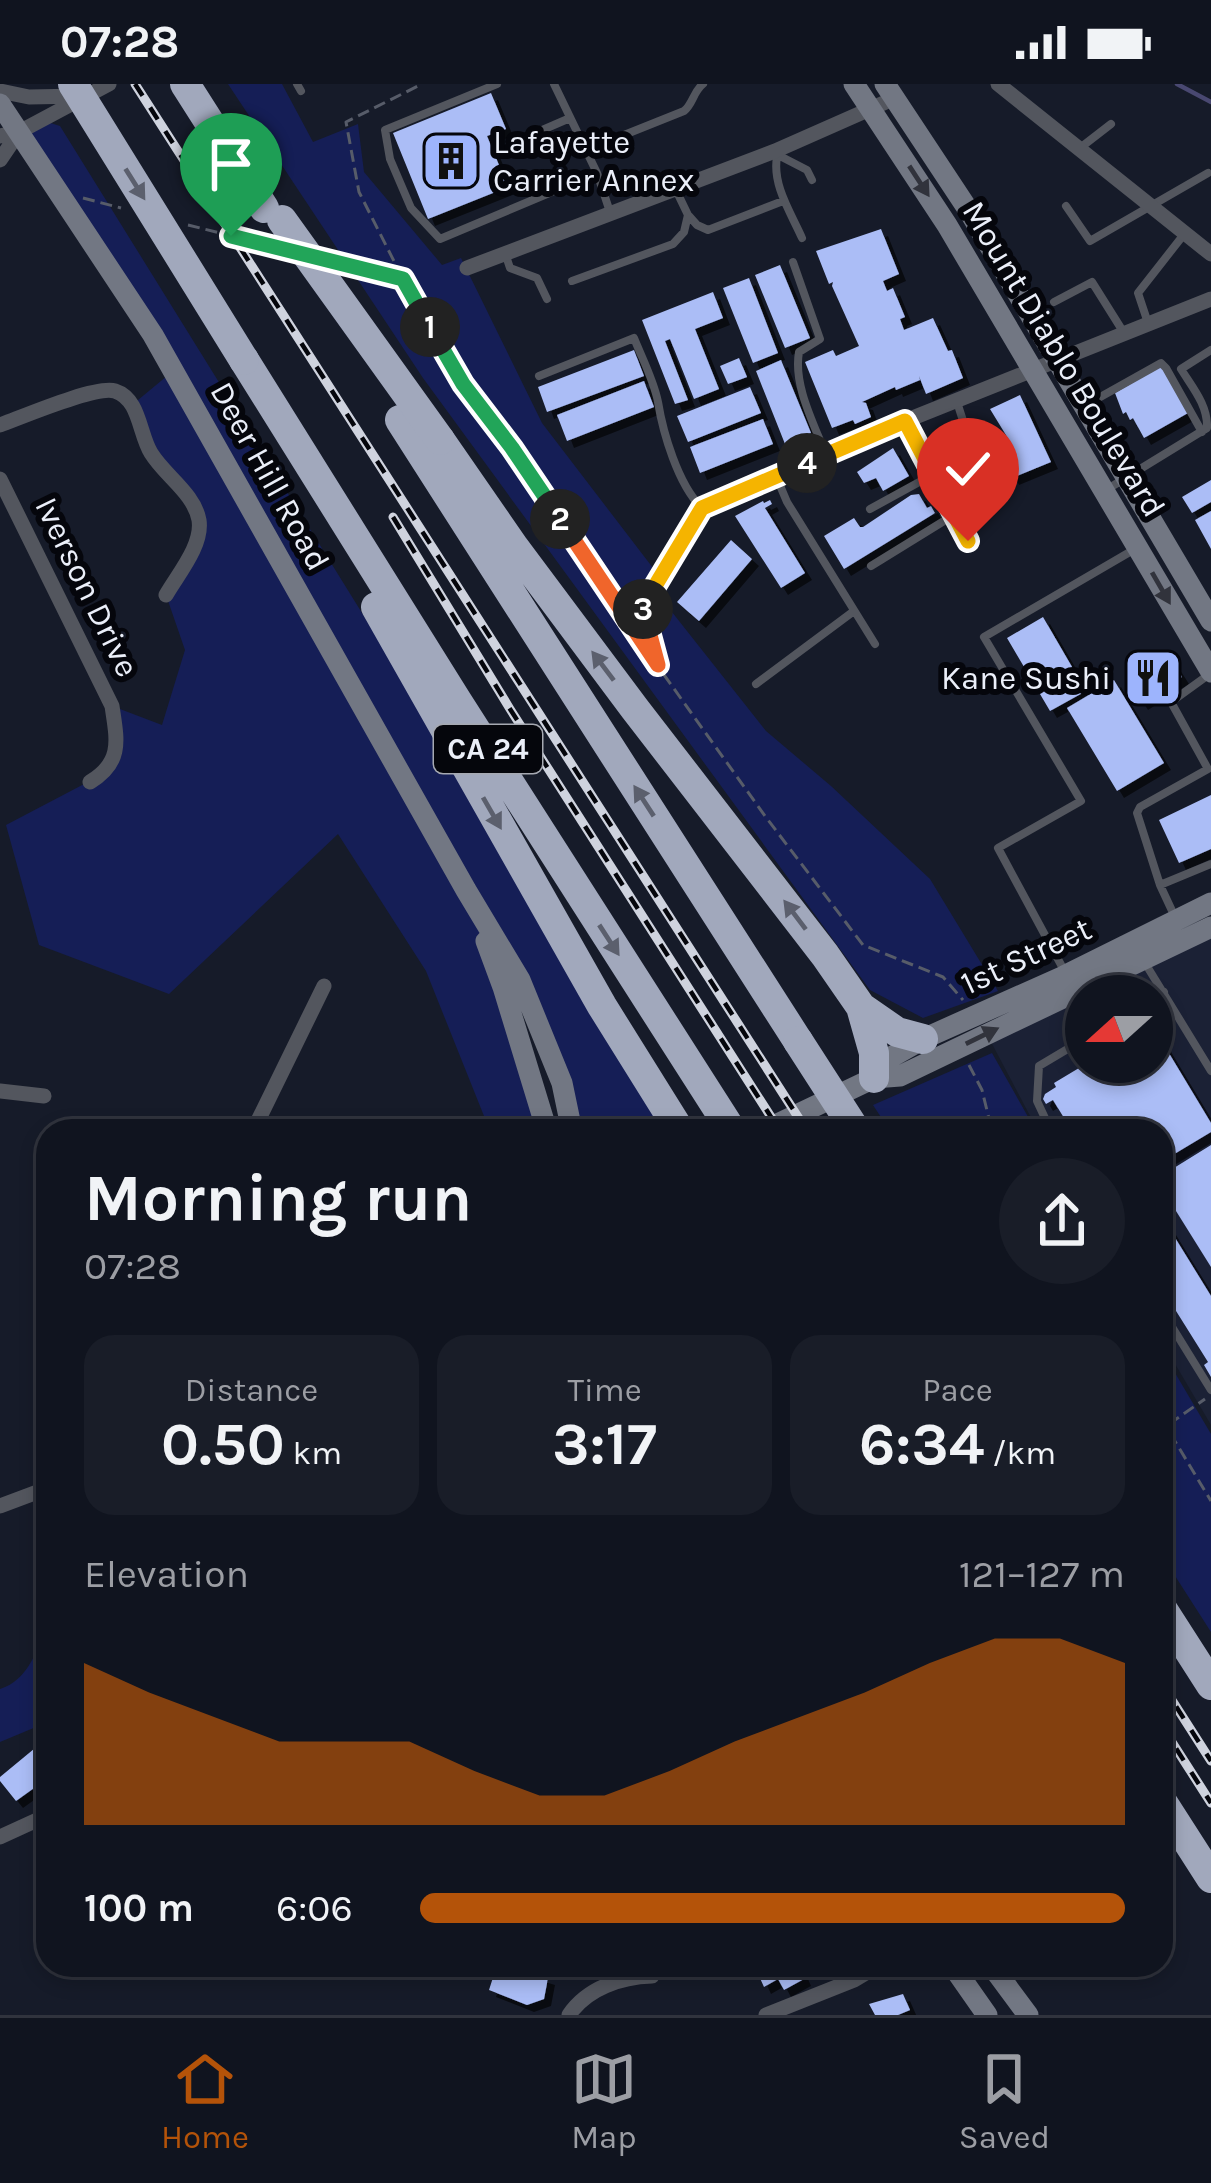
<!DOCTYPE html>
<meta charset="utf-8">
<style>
body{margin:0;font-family:Karla,sans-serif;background:#191d28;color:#f1f3f6;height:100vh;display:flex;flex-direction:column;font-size:45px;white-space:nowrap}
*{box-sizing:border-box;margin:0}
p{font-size:39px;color:#9c9ea4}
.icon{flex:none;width:66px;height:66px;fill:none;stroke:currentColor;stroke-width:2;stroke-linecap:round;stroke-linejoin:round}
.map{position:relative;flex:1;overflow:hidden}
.side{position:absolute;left:36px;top:1035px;width:1137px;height:858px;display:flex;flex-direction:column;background:#10141f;border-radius:36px;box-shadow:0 6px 18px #0003,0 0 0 3px #30333d}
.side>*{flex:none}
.needle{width:78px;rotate:249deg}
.tools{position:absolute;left:1065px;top:891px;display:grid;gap:24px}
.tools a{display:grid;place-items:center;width:108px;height:108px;border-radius:50%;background:#10141f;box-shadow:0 6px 18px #0003,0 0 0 3px #30333d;font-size:60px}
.pin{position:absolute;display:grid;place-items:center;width:102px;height:102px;color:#fff;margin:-123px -51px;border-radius:50% 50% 50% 0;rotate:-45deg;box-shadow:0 0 12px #0007}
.pin .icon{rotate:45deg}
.km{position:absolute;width:60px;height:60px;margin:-30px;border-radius:50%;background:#222;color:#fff;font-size:33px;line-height:60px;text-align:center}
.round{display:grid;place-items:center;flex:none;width:126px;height:126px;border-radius:63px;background:#191d28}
.head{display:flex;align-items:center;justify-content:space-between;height:204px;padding:0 48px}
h1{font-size:66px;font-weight:700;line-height:90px}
.stats{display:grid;grid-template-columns:repeat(3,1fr);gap:18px;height:204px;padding:12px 48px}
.stats div{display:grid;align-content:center;border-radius:30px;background:#191d28;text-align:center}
.stats b{font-size:60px;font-weight:700}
.stats small{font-size:33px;font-weight:400}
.stats p{font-size:33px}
.chart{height:336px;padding:24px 48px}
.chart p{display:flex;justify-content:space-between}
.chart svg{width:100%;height:216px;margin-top:12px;fill:#b45309;opacity:.7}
ul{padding:0 48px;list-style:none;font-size:39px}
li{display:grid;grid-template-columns:192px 144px 1fr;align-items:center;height:90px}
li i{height:30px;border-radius:15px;background:#b45309}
.status{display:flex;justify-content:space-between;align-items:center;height:84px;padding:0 60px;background:#10141f;direction:ltr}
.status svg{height:33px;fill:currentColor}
.dock{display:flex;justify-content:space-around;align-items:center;height:168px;border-top:3px solid #30333d;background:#10141f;font-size:33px;color:#9c9ea4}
.dock a{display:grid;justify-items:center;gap:6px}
.dock .active{color:#b45309}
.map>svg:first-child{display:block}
</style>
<div class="status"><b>07:28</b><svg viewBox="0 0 49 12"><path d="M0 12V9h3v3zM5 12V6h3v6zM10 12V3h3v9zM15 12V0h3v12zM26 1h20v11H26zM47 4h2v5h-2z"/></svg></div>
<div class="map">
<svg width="1211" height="1931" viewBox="0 0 1211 1931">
<defs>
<filter id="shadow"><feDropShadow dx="7" dy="7" stdDeviation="0" flood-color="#0009"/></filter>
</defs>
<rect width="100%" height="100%" fill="#161b29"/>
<path fill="#1b2135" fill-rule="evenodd" d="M 1211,849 L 1211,1341 L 1161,1256 L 1161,1047 L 1038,1047 L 990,956 ZM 1086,912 L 1152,912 L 1152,978 L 1086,978 Z"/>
<path fill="#151e56" d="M 228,0 L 282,0 L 313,58 L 358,40 L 364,88 L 442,181 L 461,174 L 542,339 L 666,501 L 668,523 L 766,647 L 831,702 L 930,795 L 998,907 L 923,934 L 870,906 L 423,294 Z
M 41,36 L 60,42 L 398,587 L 666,1047 L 572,1047 L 562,999 L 471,815 L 547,1047 L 490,1047 L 426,887 L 338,750 L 169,910 L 39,861 L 6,741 L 107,688 L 112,622 L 162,641 L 185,566 L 166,511 L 200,440 L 132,321 L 173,287 L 19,48 Z
M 992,969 L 1036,1047 L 890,1047 L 873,1021 Z
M 1161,1265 L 1211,1350 L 1211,1548 L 1161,1470 Z
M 48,1540 L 48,1638 L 0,1658 L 0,1605 C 29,1596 37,1565 48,1540 Z"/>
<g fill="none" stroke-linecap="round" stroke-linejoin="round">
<path stroke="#494871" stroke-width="4.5" d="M 1177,0 L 1211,18"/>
</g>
<path fill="#abbdf6" filter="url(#shadow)" d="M 491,9 L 506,45 L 487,52 L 508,103 L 428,135 L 393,49 Z
M 881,145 L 899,190 L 883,197 L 887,207 L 893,204 L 905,233 L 900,235 L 904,246 L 933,234 L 948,267 L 952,266 L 963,294 L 926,310 L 919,292 L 920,296 L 896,306 L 895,303 L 862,318 L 866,319 L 871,333 L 855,340 L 853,336 L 832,344 L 805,278 L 833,266 L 836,272 L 859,262 L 832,202 L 833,198 L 829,200 L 816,167 Z
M 780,181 L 810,254 L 785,264 L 755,191 Z
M 749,194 L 778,269 L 753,279 L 723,204 Z
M 713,208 L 723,234 L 695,245 L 719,305 L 694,315 L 670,255 L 665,257 L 688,316 L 675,320 L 642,236 Z
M 634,266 L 644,292 L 547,328 L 538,303 Z
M 739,274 L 747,293 L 728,300 L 720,282 Z
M 781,276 L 811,349 L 785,360 L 756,287 Z
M 1161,282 L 1188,329 L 1144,354 L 1133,334 L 1130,336 L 1126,328 L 1123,330 L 1115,309 Z
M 644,297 L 654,323 L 567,357 L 557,331 Z
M 750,303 L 761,329 L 688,358 L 677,332 Z
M 1020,311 L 1051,378 L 1012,394 L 1000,366 L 1012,361 L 990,325 Z
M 763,335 L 773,360 L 700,389 L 690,363 Z
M 893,364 L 909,392 L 883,407 L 876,394 L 864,399 L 857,388 Z
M 1211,396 L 1211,418 L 1192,429 L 1182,413 Z
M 919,410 L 927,424 L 931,422 L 935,429 L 844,485 L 824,452 L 854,434 L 860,443 L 863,443 L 911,411 Z
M 770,416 L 772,420 L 765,424 L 805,489 L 781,504 L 735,432 L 763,417 L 764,419 Z
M 1211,427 L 1211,465 L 1195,436 Z
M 731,456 L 752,475 L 699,537 L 677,518 Z
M 1043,533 L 1086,607 L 1050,627 L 1007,554 Z
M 1166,568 L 1182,593 L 1141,619 L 1125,594 Z
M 1114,596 L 1164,679 L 1117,707 L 1067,624 Z
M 1211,711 L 1211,765 L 1179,779 L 1159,736 Z
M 1152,941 L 1211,1039 L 1211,1048 L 1161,1078 L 1161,1047 L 1072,1047 L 1053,1016 L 1046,1020 L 1043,1015 L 1045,1010 L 1056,1003 L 1054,999 L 1089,978 L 1152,978 Z
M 1211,1061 L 1211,1183 L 1161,1103 L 1161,1092 Z
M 1161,1131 L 1211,1212 L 1211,1293 L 1204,1281 L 1208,1278 L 1161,1203 Z
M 46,1655 L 48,1694 L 16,1717 L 0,1697 L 0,1693 Z
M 268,1881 L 310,1881 L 311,1885 L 269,1889 Z
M 497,1881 L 506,1881 L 548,1894 L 544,1915 L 527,1921 L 489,1906 Z
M 754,1881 L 798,1881 L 804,1895 L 784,1906 L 778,1895 L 764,1903 Z
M 903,1910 L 910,1926 L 898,1931 L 875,1931 L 869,1920 Z"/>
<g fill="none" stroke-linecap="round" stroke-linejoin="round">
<path stroke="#575c69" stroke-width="3" stroke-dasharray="12 6" stroke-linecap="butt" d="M 83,114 L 121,124
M 188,141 L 272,162
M 339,179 L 403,195 L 463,300 L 525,382 L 657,581 L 765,732 L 863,861 L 943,893 L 963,916
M 402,193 L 359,108 L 346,38 L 422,0
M 656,573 L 642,522 L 694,437
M 969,981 L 982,1006 L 992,1047
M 1161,1334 L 1211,1417
M 1169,1340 L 1205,1315"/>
<path stroke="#53565e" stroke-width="8" d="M 297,0 L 301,7
M 497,0 L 385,46 L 390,75 L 411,124 L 440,155 L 597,89
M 554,0 L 597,89 L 610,128
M 604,59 L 684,27 C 693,20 693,8 703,0
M 510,60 L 570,34
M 1080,64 L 1111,40
M 776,70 L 807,86 L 812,96
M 777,73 C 772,101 791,129 802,154
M 1066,122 L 1090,157 L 1208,89
M 689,132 L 697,141 L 708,146 L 783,117
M 506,172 L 510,184 L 537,194 L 547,215
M 793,178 L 820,255 L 799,268 C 793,301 814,340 826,371
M 572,197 L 673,160 L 684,148 L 688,131 L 676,106
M 1054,218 L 1092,198 L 1124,249
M 1148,239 L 1138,209 L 1185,149
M 539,292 L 634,254 C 642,274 654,297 658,318 C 663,349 678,400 701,423
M 957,318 L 983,399
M 1086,321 L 1161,279 L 1166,284 L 1202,348
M 776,392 L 787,418 L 875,560
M 1106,406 L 1207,344 C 1208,321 1192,303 1181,285 L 1211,266
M 870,425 L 932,391
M 871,482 L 952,432
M 756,600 L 854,527
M 1160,801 L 1211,780
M 1174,831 L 1160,801 L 1137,729 L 1140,723 L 1208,685 L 1171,618 L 1211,589
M 1145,879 L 1211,987
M 1066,890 L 998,764 L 1081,717 L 984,553 L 1135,465
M 1152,915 L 1164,908
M 1051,1047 L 1037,1017 L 1039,982 L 1086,954
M 1161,1225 L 1211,1306"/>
<path stroke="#53565e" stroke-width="15" d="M 998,0 L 1211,170
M 0,7 L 29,13 L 81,12
M 0,52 L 19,48 L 109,0
M 0,76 L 19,48
M 467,184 L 775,67 L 895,14
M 905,337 L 968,457
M 0,341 C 22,333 96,301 115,307 C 140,315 139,350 151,369 C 165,392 194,409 199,436 C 203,461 178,490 166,511
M 0,395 L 112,622 C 117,656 123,678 90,698
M 702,424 L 905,337 L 1211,215
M 0,1007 L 44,1012
M 253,1047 L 324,902
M 0,1422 L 48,1404
M 0,1753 L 48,1731
M 569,1931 C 587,1904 621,1893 652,1892
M 766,1931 L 854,1896 L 879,1881"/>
<path stroke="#727783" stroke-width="21" d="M 854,0 L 947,141 L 1211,588
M 885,0 L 969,127 L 1211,537
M 0,20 L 153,251 L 466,806 L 520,896 L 562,999 L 572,1047
M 486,857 L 503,903 L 547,1047
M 874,994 L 893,972 L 923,955 L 1064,892 L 1211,819
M 763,1047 L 874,994 L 900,992 L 1211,843
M 952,1881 L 987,1931
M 991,1881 L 1028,1931"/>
<path stroke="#a1a8bc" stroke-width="30" d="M 185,0 L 264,124
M 244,276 L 457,617 L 732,1047
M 400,336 L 798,957
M 440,356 L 514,463 L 635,625 L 825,871 L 861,923 L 897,948 L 923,955
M 376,523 L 602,922 L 680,1047
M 861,923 L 874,969 L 874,994
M 1161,1523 L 1211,1601
M 1161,1716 L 1211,1794"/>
<defs>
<path id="rail" d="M 135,0 L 807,1047
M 393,433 L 510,625 L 780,1047
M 1161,1599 L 1211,1677
M 1161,1641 L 1211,1719"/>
</defs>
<use href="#rail" stroke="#cfd3de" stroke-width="9"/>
<use href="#rail" stroke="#05060c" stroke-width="4.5" stroke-dasharray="14" stroke-linecap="butt"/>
<path stroke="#a1a8bc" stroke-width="30" d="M 73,0 L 244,276
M 282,136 L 440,356
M 798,957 L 856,1047"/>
</g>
<defs><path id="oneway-solid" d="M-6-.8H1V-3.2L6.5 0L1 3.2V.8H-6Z" transform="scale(3)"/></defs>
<g fill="#31333c">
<use href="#oneway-solid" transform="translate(919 97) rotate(57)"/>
<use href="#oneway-solid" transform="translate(1161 504) rotate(60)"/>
<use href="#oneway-solid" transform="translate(982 952) rotate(-26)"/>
</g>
<g fill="#5b5f6d">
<use href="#oneway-solid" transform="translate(135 100) rotate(58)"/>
<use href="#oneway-solid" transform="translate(603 582) rotate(-127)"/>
<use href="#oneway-solid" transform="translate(644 717) rotate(-123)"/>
<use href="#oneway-solid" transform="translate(492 729) rotate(60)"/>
<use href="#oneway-solid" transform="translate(795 831) rotate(-127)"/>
<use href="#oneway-solid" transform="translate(609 856) rotate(57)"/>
</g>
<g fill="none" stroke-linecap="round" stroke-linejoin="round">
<defs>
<path id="split-1" d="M 231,152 L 403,195 L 430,243"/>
<path id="split-2" d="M 430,243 L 463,300 L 512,364 L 560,435"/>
<path id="split-3" d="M 560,435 L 658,581 L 643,525"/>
<path id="split-4" d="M 643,525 L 643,522 L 702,424 L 807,379"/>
<path id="split-5" d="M 807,379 L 905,337 L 968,457"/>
</defs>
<use href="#split-1" stroke="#fff" stroke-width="24"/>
<use href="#split-2" stroke="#fff" stroke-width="24"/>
<use href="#split-3" stroke="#fff" stroke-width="24"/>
<use href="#split-4" stroke="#fff" stroke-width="24"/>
<use href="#split-5" stroke="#fff" stroke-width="24"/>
<use href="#split-1" stroke="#22a559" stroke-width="15"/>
<use href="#split-2" stroke="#22a559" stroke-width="15"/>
<use href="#split-3" stroke="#f0652b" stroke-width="15"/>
<use href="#split-4" stroke="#f5b400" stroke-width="15"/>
<use href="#split-5" stroke="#f5b400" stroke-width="15"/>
</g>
<defs>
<symbol id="building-square" viewBox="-11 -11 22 22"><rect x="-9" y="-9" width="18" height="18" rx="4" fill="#9db4fd" stroke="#05060c"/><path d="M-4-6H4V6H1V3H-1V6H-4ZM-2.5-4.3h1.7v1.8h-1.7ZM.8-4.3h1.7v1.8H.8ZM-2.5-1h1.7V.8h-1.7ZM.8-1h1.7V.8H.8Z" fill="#111"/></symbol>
<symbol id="restaurant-square" viewBox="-11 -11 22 22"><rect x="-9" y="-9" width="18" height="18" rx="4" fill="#9db4fd" stroke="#05060c"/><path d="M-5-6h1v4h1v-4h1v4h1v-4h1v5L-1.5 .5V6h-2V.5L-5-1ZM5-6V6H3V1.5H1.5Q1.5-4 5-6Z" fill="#111"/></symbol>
</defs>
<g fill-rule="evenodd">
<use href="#building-square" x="418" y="44" width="66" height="66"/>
<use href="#restaurant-square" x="1120" y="561" width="66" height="66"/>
</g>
<g text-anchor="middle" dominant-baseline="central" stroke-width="12" stroke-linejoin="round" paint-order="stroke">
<rect fill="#05060c" stroke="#a6a9b2" stroke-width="3" x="434" y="641" width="108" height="48" rx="9"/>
<g font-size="30" font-weight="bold" fill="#ebeff9">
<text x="488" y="665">CA 24</text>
</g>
<g font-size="33" fill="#ebeff9" stroke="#05060c" text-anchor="start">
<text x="493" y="58">Lafayette<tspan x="493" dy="38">Carrier Annex</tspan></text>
<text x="1111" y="594" text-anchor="end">Kane Sushi</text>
</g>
<g font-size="33" fill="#ebeff9" stroke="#05060c">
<text transform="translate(1064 275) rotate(59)">Mount Diablo Boulevard</text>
<text transform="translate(270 392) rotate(61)">Deer Hill Road</text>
<text transform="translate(87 503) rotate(64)">Iverson Drive</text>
<text transform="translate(1026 872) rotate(-25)">1st Street</text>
</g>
</g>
</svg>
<div class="tools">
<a><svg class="needle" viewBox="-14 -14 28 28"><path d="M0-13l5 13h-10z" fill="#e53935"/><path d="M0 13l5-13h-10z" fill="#9c9ea4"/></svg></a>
</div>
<div class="pin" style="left:231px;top:152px;background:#1e9e55"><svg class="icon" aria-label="arrive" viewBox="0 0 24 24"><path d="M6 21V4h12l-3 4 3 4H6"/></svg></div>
<div class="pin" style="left:968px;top:457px;background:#d93025"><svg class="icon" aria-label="check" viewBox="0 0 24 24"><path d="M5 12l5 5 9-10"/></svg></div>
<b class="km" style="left:430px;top:243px">1</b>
<b class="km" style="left:560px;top:435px">2</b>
<b class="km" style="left:643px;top:525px">3</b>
<b class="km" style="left:807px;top:379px">4</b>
<section class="side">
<div class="head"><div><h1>Morning run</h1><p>07:28</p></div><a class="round"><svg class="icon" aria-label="share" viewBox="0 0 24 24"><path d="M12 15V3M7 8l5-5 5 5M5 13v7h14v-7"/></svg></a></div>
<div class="stats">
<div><p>Distance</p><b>0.50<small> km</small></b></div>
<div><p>Time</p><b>3:17</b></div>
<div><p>Pace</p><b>6:34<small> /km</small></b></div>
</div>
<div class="chart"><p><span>Elevation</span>121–127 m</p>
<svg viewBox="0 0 160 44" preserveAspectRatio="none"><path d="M0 44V11L10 17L20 22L30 27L40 27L50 27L60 33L70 38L80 38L90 33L100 27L110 22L120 17L130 11L140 6L150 6L160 11V44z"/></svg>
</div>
<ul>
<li><b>100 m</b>6:06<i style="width:100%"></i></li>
</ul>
</section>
</div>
<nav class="dock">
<a class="active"><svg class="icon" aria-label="home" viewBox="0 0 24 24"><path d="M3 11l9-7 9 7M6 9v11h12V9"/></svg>Home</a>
<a><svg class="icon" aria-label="map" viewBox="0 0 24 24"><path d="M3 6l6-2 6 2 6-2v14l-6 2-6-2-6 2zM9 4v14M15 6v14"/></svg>Map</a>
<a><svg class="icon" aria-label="saved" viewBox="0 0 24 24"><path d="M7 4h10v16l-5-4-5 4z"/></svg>Saved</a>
</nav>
